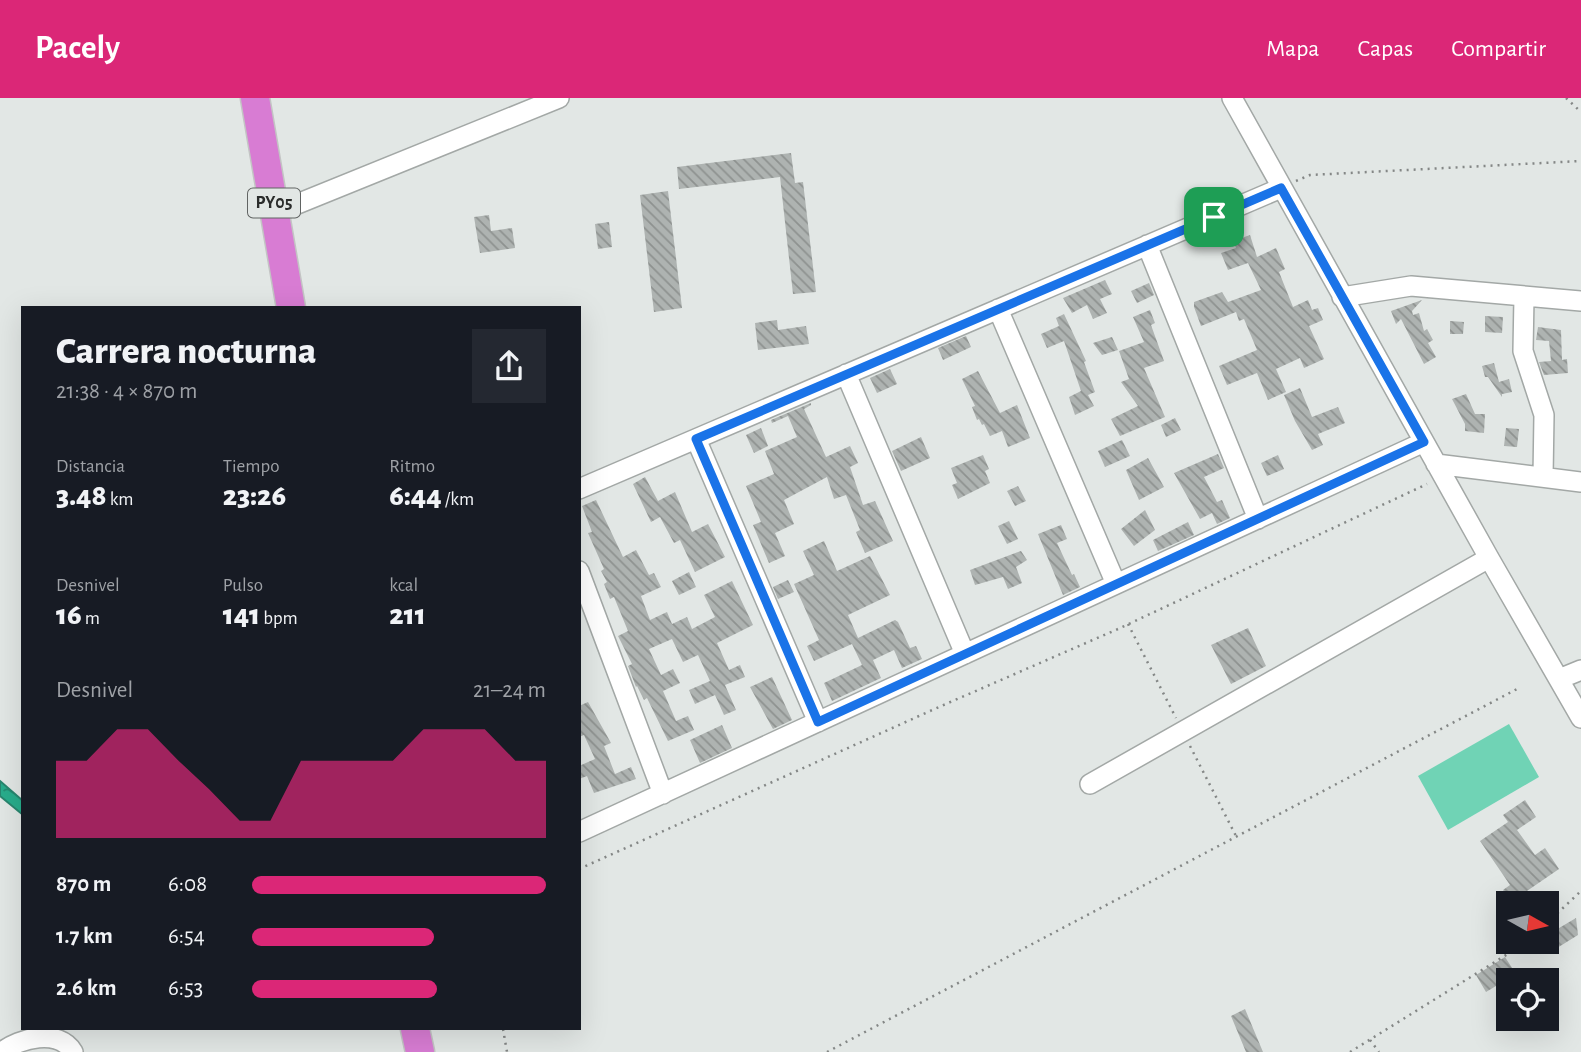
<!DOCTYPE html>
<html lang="es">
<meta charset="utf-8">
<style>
body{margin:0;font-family:"Alegreya Sans",sans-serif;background:#242831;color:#f1f3f6;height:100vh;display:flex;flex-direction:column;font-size:26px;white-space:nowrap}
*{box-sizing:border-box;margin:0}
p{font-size:23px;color:#9ea1a6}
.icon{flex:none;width:38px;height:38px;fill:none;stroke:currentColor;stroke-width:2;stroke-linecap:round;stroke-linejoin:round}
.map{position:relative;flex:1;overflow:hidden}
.panel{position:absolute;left:21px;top:208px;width:560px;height:724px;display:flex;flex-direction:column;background:#171b24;border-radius:0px;box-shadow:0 7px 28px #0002}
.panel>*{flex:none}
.needle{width:46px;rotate:98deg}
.buttons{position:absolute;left:1496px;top:793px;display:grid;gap:14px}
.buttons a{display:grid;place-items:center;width:63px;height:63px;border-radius:0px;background:#171b24;box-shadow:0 7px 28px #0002;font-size:35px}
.pin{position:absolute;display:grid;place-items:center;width:60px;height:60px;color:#fff;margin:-30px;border-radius:14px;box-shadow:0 4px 10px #0006}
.round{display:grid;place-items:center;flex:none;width:74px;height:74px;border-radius:0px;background:#242831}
.overview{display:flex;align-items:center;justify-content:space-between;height:119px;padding:0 35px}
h1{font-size:38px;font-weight:800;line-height:52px}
.figures{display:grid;grid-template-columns:repeat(3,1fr);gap:10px;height:119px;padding:7px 35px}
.figures div{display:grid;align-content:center}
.figures b{font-size:30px;font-weight:800}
.figures small{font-size:19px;font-weight:400}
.figures p{font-size:19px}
.chart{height:196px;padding:14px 35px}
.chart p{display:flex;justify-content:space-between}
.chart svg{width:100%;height:126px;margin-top:7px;fill:#db2777;opacity:.7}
ul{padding:0 35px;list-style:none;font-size:23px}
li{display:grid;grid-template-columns:112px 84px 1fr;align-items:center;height:52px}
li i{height:18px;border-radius:9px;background:#db2777}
header{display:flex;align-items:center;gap:42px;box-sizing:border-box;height:98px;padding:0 35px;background:#db2777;color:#fff}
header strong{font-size:33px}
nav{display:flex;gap:38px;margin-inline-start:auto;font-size:24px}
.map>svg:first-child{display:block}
</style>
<header>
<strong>Pacely</strong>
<nav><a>Mapa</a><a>Capas</a><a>Compartir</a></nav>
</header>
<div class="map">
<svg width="1581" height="954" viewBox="0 0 1581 954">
<defs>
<pattern id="water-ripples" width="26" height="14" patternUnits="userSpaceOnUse" patternTransform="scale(1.75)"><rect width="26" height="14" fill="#28ad8c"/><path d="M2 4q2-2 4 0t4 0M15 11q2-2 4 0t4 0" fill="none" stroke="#238d73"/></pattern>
<pattern id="building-back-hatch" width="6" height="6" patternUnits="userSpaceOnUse" patternTransform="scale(1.75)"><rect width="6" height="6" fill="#aeb3b1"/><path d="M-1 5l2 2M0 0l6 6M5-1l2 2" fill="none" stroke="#8e9290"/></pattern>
</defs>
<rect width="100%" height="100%" fill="#e2e7e5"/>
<path fill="#70d3b5" d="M 1509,626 L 1539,679 L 1448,732 L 1418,678 Z"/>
<path fill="url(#water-ripples)" stroke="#29866f" stroke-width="2" d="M 0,683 L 23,703 L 23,717 L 0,698 Z"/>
<path fill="url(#building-back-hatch)" d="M 791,55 L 795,85 L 803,84 L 816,194 L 793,196 L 780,79 L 679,91 L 677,69 Z
M 668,93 L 682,210 L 654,214 L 640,97 Z
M 489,117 L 491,133 L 512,130 L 515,150 L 480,155 L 474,119 Z
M 609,124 L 612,149 L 598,151 L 595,126 Z
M 1250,137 L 1257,159 L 1276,150 L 1285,171 L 1279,174 L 1293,209 L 1308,202 L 1312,212 L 1318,210 L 1323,222 L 1309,228 L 1324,261 L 1304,270 L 1300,260 L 1276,271 L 1286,294 L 1268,302 L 1257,275 L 1227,287 L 1219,268 L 1257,252 L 1244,221 L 1239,223 L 1236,214 L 1201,228 L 1194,209 L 1194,204 L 1222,194 L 1228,204 L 1261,192 L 1248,165 L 1228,172 L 1221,155 L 1236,150 L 1233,143 Z
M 1105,182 L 1112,196 L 1100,201 L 1107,215 L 1093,221 L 1087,207 L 1072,215 L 1063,200 Z
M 1149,185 L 1154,197 L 1137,205 L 1131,193 Z
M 1422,202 L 1412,213 L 1413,217 L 1419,215 L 1424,233 L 1427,231 L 1433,242 L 1428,245 L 1436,259 L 1424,266 L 1401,221 L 1396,226 L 1391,213 Z
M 1150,212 L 1155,225 L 1151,227 L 1164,263 L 1144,270 L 1165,319 L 1120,338 L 1111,321 L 1138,308 L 1121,284 L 1129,281 L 1119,253 L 1144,244 L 1133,219 Z
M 1064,216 L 1086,263 L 1084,264 L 1095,294 L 1088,297 L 1094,308 L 1075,317 L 1069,299 L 1081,293 L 1064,243 L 1047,250 L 1041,236 L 1059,228 L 1056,220 Z
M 1485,218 L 1503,219 L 1502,235 L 1485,234 Z
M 777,222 L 778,232 L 806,228 L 809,246 L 758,252 L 755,225 Z
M 1450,223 L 1464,224 L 1463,236 L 1450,236 Z
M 1538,229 L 1561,232 L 1562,262 L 1567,261 L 1568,275 L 1544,277 L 1539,264 L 1551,263 L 1549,243 L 1536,242 Z
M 966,238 L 971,249 L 943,262 L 938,250 Z
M 1112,239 L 1118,252 L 1102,257 L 1093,245 Z
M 1494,265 L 1499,284 L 1509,281 L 1512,294 L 1502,296 L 1502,299 L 1488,279 L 1485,279 L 1482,268 Z
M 890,271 L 897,286 L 877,295 L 870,280 Z
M 978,273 L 1000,315 L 1017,307 L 1030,340 L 1008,349 L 1002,333 L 990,338 L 984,326 L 982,327 L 979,321 L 977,322 L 972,309 L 975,308 L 962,281 Z
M 1300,290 L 1312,319 L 1338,309 L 1345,325 L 1318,336 L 1323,347 L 1312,352 L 1295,323 L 1284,297 Z
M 1466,296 L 1475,316 L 1485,316 L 1484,335 L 1465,333 L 1465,326 L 1452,301 Z
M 811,305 L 811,307 L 804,311 L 826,359 L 850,348 L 858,365 L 850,369 L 863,407 L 875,403 L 893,443 L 865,455 L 856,434 L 860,432 L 846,397 L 834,401 L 827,379 L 784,402 L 794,426 L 775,435 L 785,458 L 769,465 L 753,427 L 761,424 L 746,388 L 774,376 L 765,353 L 797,339 L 788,318 L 772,325 L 771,322 Z
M 1175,320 L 1181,332 L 1166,339 L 1161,327 Z
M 761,330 L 768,348 L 754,355 L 746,337 Z
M 1506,330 L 1519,331 L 1517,349 L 1504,348 Z
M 921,339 L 930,360 L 901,373 L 892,353 Z
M 1122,342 L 1130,358 L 1105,369 L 1098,353 Z
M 1218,356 L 1224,370 L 1204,379 L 1217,404 L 1222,402 L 1230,420 L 1217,426 L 1212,415 L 1200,421 L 1174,375 Z
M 983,357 L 989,371 L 985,373 L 990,385 L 958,401 L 952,387 L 957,385 L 951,370 Z
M 1278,357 L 1284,371 L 1267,378 L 1261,365 Z
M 1148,360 L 1164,389 L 1139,402 L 1126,372 Z
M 645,379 L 658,403 L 675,394 L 692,434 L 708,426 L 725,459 L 695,474 L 680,442 L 674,445 L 660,419 L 651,424 L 633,386 Z
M 1018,388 L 1026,403 L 1015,408 L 1007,393 Z
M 596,402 L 623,459 L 636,452 L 649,477 L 654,475 L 661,489 L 641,498 L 650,522 L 667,514 L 672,526 L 687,519 L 692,531 L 715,519 L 704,497 L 732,483 L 753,527 L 717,545 L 729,572 L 740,567 L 745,579 L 725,587 L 736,612 L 724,617 L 715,597 L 695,606 L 689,592 L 710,583 L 698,557 L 683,564 L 672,541 L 649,551 L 661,577 L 673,571 L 680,585 L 663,593 L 676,623 L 688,618 L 694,632 L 668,643 L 647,600 L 644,602 L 637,588 L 636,589 L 628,568 L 632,566 L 618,538 L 628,533 L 614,499 L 610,501 L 604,486 L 607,484 L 601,473 L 604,471 L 588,435 L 592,434 L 582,408 Z
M 1145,412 L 1155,432 L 1134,448 L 1121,431 Z
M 1009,423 L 1018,441 L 1007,446 L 998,428 Z
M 1188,424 L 1194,437 L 1158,453 L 1153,442 Z
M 1061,427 L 1067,441 L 1057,445 L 1072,477 L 1074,476 L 1080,489 L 1063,497 L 1038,436 Z
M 824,443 L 837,473 L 870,458 L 890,497 L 848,517 L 858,540 L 895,522 L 898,524 L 910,550 L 916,548 L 922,561 L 902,570 L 894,552 L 873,562 L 881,580 L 832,603 L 824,585 L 862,567 L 852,546 L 814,563 L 807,548 L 819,542 L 794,486 L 814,477 L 803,453 Z
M 1021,453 L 1027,462 L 1016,469 L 1022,485 L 1008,491 L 1003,479 L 975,487 L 970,472 Z
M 689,474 L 696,489 L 679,497 L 672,483 Z
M 788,482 L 794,494 L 778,501 L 773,489 Z
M 1248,530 L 1266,568 L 1231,586 L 1211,547 Z
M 772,579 L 792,622 L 773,631 L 750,589 Z
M 588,604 L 611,645 L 604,648 L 615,676 L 631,669 L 636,681 L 594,695 L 587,678 L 579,681 L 579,668 L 595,661 L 584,637 L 579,639 L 579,608 Z
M 722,627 L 732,650 L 700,665 L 690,642 Z
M 1525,702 L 1536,719 L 1517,732 L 1535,757 L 1545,750 L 1559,771 L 1511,804 L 1503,792 L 1510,787 L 1480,743 L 1508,724 L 1503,717 Z
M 1576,820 L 1578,837 L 1557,850 L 1549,836 Z
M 1505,859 L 1516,876 L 1486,894 L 1476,877 Z
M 1245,911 L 1263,954 L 1246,954 L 1231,918 Z"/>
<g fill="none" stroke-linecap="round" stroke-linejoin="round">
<defs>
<path id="minor" d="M 1232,0 L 1489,460 L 1581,620
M 275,115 L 559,0
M 1147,147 L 1258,421
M 1342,199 L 1411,188 L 1581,203
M 1524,199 L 1523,253 L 1544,317 L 1543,379
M 998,211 L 1116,486
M 846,276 L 965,556
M 696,341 L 818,624
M 1436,366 L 1581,384
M 579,391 L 1281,90
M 579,473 L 663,696
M 1559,581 L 1581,572
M 1090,686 L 1489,460
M 579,734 L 1424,344
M 2,954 C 19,940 59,930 73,954"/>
<path id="highway" d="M 255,0 L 291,210
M 415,931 L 420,954"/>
</defs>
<use href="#minor" stroke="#a3a8a6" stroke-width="22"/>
<use href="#highway" stroke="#c3c4c4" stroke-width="31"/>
<path stroke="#848786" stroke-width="2.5" stroke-dasharray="2 5" stroke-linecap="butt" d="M 1566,0 L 1581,14
M 1296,83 L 1310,77 L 1581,63
M 1128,526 L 1176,620
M 1190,648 L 1236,738
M 579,771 L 939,609 L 1118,531 L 1427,386
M 1547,825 L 1581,793
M 503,931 L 507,954
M 1370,942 L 1379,954
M 827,954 L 1517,591
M 1350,954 L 1527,844"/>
<use href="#minor" stroke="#fff" stroke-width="19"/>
<use href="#highway" stroke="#d87cd3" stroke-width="28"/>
</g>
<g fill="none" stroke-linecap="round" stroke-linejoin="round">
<defs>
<path id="route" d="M 1281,90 L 1424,344 L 818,624 L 696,341 Z"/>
</defs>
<use href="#route" stroke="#fff" stroke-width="14"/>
<use href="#route" stroke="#1a73e8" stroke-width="9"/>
</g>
<g text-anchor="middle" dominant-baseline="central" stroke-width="6" stroke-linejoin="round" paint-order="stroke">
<rect fill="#e2e7e5" stroke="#616463" stroke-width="2" x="248" y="90.5" width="52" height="29" rx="5"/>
<g font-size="18" font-weight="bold" fill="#2a2c2b">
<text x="274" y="105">PY05</text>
</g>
</g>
</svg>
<div class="buttons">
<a><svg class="needle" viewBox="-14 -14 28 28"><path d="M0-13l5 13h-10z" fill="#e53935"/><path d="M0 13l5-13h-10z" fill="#9ea1a6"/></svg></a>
<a><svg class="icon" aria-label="locate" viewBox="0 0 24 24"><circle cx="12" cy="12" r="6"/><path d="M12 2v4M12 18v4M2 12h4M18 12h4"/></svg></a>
</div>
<div class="pin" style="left:1214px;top:119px;background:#1e9e55"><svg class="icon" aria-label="arrive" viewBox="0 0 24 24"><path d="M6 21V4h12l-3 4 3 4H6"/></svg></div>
<section class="panel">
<div class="overview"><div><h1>Carrera nocturna</h1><p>21:38 · 4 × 870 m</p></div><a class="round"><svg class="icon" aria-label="share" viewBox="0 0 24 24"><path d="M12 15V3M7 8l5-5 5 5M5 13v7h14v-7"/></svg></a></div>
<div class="figures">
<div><p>Distancia</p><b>3.48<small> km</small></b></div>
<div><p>Tiempo</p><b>23:26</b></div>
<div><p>Ritmo</p><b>6:44<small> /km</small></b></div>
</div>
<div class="figures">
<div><p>Desnivel</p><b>16<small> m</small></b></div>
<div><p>Pulso</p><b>141<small> bpm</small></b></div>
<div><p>kcal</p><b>211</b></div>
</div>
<div class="chart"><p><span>Desnivel</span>21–24 m</p>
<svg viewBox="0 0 160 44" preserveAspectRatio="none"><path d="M0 44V17L10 17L20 6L30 6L40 17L50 27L60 38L70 38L80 17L90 17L100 17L110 17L120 6L130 6L140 6L150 17L160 17V44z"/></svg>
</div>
<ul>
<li><b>870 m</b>6:08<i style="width:100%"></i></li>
<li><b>1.7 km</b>6:54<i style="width:62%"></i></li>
<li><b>2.6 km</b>6:53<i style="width:63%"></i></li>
</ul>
</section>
</div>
